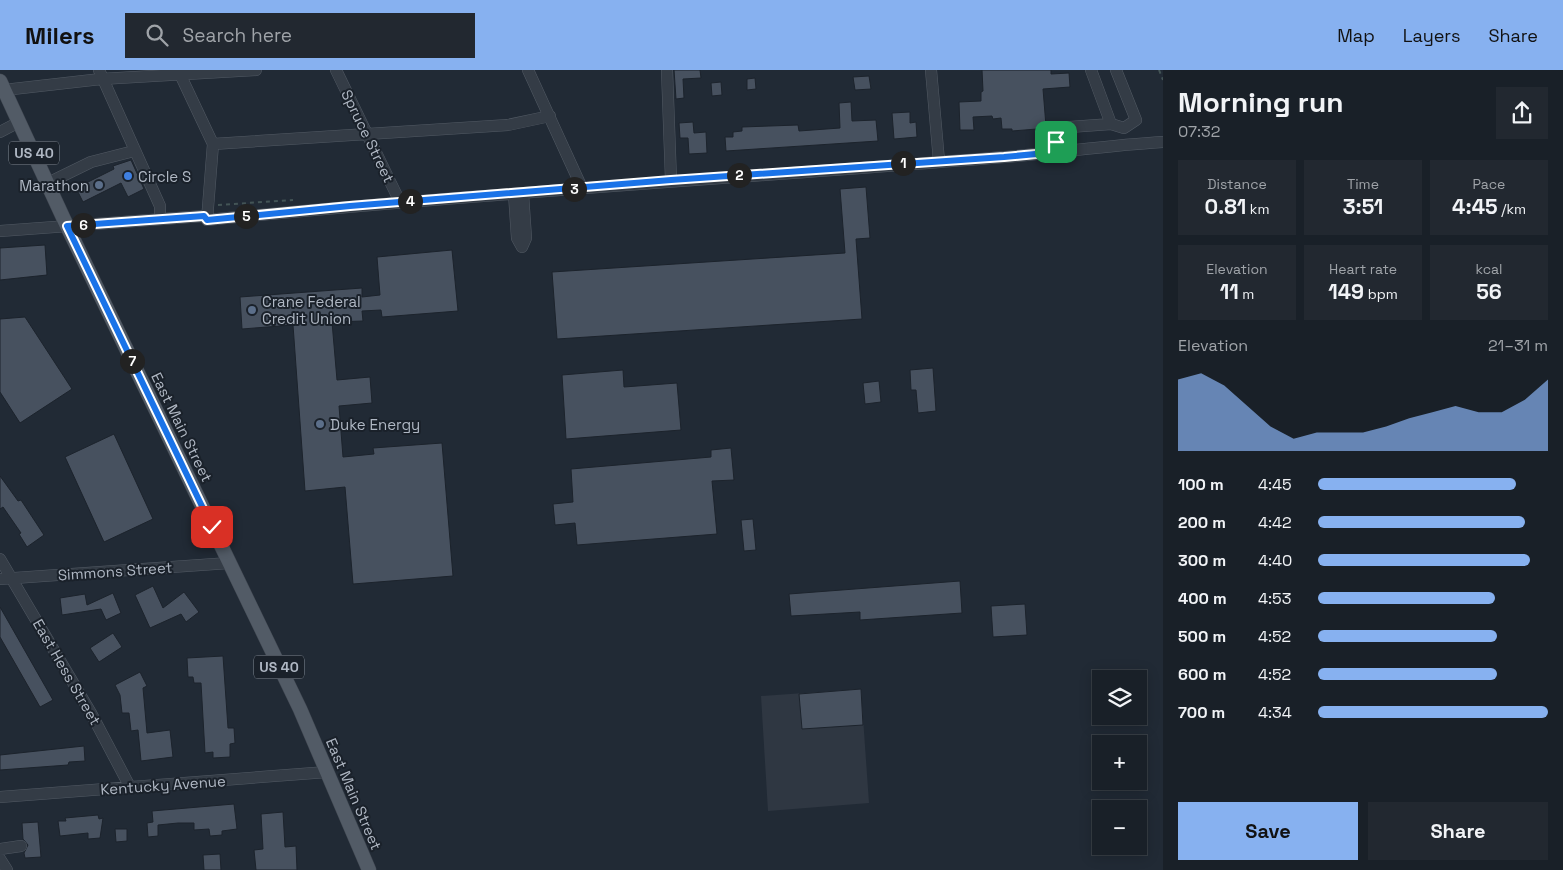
<!DOCTYPE html>
<meta charset="utf-8">
<style>
body{margin:0;font-family:"Space Grotesk",sans-serif;background:#222830;color:#f1f3f6;height:100vh;display:flex;flex-direction:column;font-size:19px;white-space:nowrap}
*{box-sizing:border-box;margin:0}
p{font-size:16px;color:#9fa3a8}
.icon{flex:none;width:28px;height:28px;fill:none;stroke:currentColor;stroke-width:2;stroke-linecap:round;stroke-linejoin:round}
.map{position:relative;flex:1;overflow:hidden}
.drawer{display:flex;flex-direction:column;background:#192028;width:400px}
.drawer>*{flex:none}
.controls{position:absolute;left:1092px;top:600px;display:grid;gap:10px}
.controls a{display:grid;place-items:center;width:55px;height:55px;border-radius:0px;background:#192028;box-shadow:0 2px 12px #0003,0 0 0 1px #373e45;font-size:25px}
.pin{position:absolute;display:grid;place-items:center;width:42px;height:42px;color:#fff;margin:-21px;border-radius:10px;box-shadow:0 2px 8px #0006}
.km{position:absolute;width:25px;height:25px;margin:-12px;border-radius:50%;background:#222;color:#fff;font-size:14px;line-height:25px;text-align:center}
.round{display:grid;place-items:center;flex:none;width:52px;height:52px;border-radius:0px;background:#222830}
.overview{display:flex;align-items:center;justify-content:space-between;height:85px;padding:0 15px}
h1{font-size:28px;font-weight:800;line-height:38px}
.metrics{display:grid;grid-template-columns:repeat(3,1fr);gap:8px;height:85px;padding:5px 15px}
.metrics div{display:grid;align-content:center;border-radius:0px;background:#222830;text-align:center}
.metrics b{font-size:21px;font-weight:800}
.metrics small{font-size:14px;font-weight:400}
.metrics p{font-size:14px}
.chart{height:140px;padding:10px 15px}
.chart p{display:flex;justify-content:space-between}
.chart svg{width:100%;height:90px;margin-top:5px;fill:#87b1f0;opacity:.7}
.action{display:flex;gap:10px;margin-top:auto;padding:10px 15px}
.action a{flex:1;height:58px;border-radius:0px;background:#87b1f0;color:#111;font-size:20px;font-weight:800;line-height:58px;text-align:center}
.action a+a{background:#222830;color:#f1f3f6}
ul{padding:0 15px;list-style:none;font-size:16px}
li{display:grid;grid-template-columns:80px 60px 1fr;align-items:center;height:38px}
li i{height:12px;border-radius:6px;background:#87b1f0}
header{display:flex;align-items:center;gap:30px;box-sizing:border-box;height:70px;padding:0 25px;background:#87b1f0;color:#111}
header strong{font-size:24px}
nav{display:flex;gap:28px;margin-inline-start:auto;font-size:18px}
.search{width:350px;height:45px;background:#222830;display:flex;align-items:center;gap:12px;box-sizing:border-box;padding:0 18px;border-radius:0px;color:#9fa3a8;font-size:19px}
main{display:flex;flex:1;min-height:0}
.map>svg:first-child{display:block}
</style>
<header>
<strong>Milers</strong>
<div class="search"><svg class="icon" aria-label="search" viewBox="0 0 24 24"><circle cx="10" cy="10" r="6"/><path d="M15 15l6 6"/></svg>Search here</div>
<nav><a>Map</a><a>Layers</a><a>Share</a></nav>
</header>
<main>
<div class="map">
<svg width="1163" height="800" viewBox="0 0 1163 800">
<rect width="100%" height="100%" fill="#212a35"/>
<path fill="#2f3742" d="M 861,619 L 869,733 L 768,741 L 761,626 Z"/>
<path fill="#47515f" stroke="#1c232c" d="M 674,0 L 700,0 L 701,8 L 683,9 L 684,28 L 676,29 Z
M 982,0 L 1051,0 L 1051,4 L 1069,3 L 1070,17 L 1043,19 L 1046,56 L 1037,56 L 1037,59 L 1012,61 L 1012,59 L 1002,59 L 1001,48 L 993,49 L 992,46 L 973,47 L 974,60 L 960,60 L 959,32 L 981,31 L 981,22 L 983,21 Z
M 869,6 L 871,19 L 855,20 L 853,7 Z
M 755,8 L 756,19 L 747,20 L 747,9 Z
M 721,12 L 722,25 L 712,26 L 711,13 Z
M 851,32 L 852,51 L 876,50 L 878,71 L 726,81 L 725,67 L 733,67 L 733,62 L 742,61 L 742,57 L 798,55 L 799,61 L 840,58 L 839,33 Z
M 910,42 L 910,53 L 916,52 L 917,67 L 894,69 L 892,43 Z
M 693,52 L 694,63 L 706,62 L 707,83 L 689,84 L 688,68 L 680,68 L 679,53 Z
M 131,90 L 144,119 L 128,127 L 121,113 L 83,132 L 76,118 L 114,99 L 113,96 Z
M 866,117 L 870,168 L 856,169 L 862,249 L 557,269 L 552,202 L 845,183 L 840,119 Z
M 45,175 L 47,205 L 0,210 L 0,178 Z
M 452,180 L 458,241 L 382,247 L 381,240 L 362,241 L 363,251 L 332,252 L 337,310 L 370,307 L 372,333 L 339,336 L 343,387 L 374,384 L 373,378 L 442,373 L 453,506 L 353,514 L 345,417 L 305,421 L 293,255 L 242,259 L 240,227 L 362,218 L 362,227 L 380,225 L 377,187 Z
M 25,247 L 72,319 L 20,353 L 0,322 L 0,249 Z
M 933,298 L 936,341 L 918,343 L 916,320 L 911,320 L 910,300 Z
M 623,300 L 624,317 L 677,313 L 681,360 L 566,369 L 562,305 Z
M 879,311 L 881,332 L 865,334 L 863,313 Z
M 114,364 L 153,449 L 104,472 L 65,387 Z
M 731,378 L 734,410 L 712,411 L 717,464 L 577,475 L 575,453 L 555,455 L 553,434 L 573,432 L 571,399 L 711,387 L 711,380 Z
M 0,406 L 18,431 L 21,430 L 44,465 L 27,477 L 19,464 L 21,463 L 3,437 L 0,439 Z
M 753,449 L 756,480 L 744,481 L 741,450 Z
M 960,511 L 962,543 L 860,550 L 860,542 L 791,546 L 789,524 Z
M 153,516 L 163,538 L 184,522 L 199,542 L 186,552 L 181,544 L 150,558 L 135,525 Z
M 113,523 L 121,543 L 106,550 L 101,539 L 62,545 L 60,528 L 85,524 L 87,535 Z
M 1025,534 L 1027,565 L 993,567 L 991,536 Z
M 0,537 L 53,630 L 40,637 L 0,567 Z
M 113,563 L 122,577 L 99,592 L 90,578 Z
M 223,586 L 228,658 L 234,658 L 235,673 L 230,674 L 230,687 L 213,688 L 213,682 L 205,683 L 201,613 L 194,613 L 193,607 L 188,607 L 187,588 Z
M 140,602 L 147,616 L 143,618 L 147,663 L 170,660 L 173,687 L 141,691 L 138,660 L 131,661 L 129,643 L 122,643 L 120,625 L 115,615 Z
M 861,619 L 863,655 L 802,659 L 799,624 Z
M 84,676 L 85,691 L 69,692 L 68,695 L 0,700 L 0,685 Z
M 234,734 L 237,759 L 222,761 L 222,765 L 210,766 L 209,759 L 194,760 L 194,753 L 178,753 L 158,755 L 158,766 L 148,767 L 147,753 L 153,752 L 152,741 Z
M 283,742 L 285,777 L 296,776 L 297,800 L 256,800 L 254,780 L 263,779 L 261,744 Z
M 98,745 L 99,749 L 103,748 L 100,768 L 88,769 L 88,763 L 60,766 L 58,751 L 66,751 L 65,748 Z
M 38,752 L 41,787 L 25,788 L 24,783 L 28,775 L 23,769 L 22,753 Z
M 115,759 L 127,759 L 127,771 L 116,772 Z
M 220,784 L 221,800 L 204,800 L 203,785 Z"/>
<g fill="none" stroke-linecap="round" stroke-linejoin="round">
<defs>
<path id="minor" d="M 99,0 L 160,136 L 160,149
M 178,0 L 213,74 L 207,150
M 336,0 L 400,132
M 528,0 L 582,118
M 667,0 L 671,110
M 931,0 L 939,91
M 1091,0 L 1111,54 L 1124,58
M 1116,0 L 1136,50 L 1124,58
M 4,20 L 101,9 L 256,0
M 0,62 L 19,52
M 213,74 L 508,55 L 550,46
M 1057,82 L 1056,58 L 1111,54
M 48,113 L 91,92 L 134,81
M 514,124 L 517,168 L 522,177 L 526,168 L 523,124
M 0,161 L 204,146 L 207,150 C 473,124 739,108 1005,87 C 1058,83 1110,75 1163,72
M 0,489 L 91,643 L 130,717
M 0,509 L 229,493
M 0,727 L 327,702
M 0,779 L 21,776
M 0,789 L 7,800"/>
<path id="major" d="M 0,11 L 67,156 L 300,639 L 369,800"/>
</defs>
<use href="#minor" stroke="#525a64" stroke-width="12"/>
<use href="#major" stroke="#3e454f" stroke-width="15"/>
<path stroke="#435456" stroke-width="2" stroke-dasharray="4 4" stroke-linecap="butt" d="M 1159,0 L 1163,10
M 218,135 L 293,130"/>
<use href="#minor" stroke="#343c46" stroke-width="11"/>
<use href="#major" stroke="#525b66" stroke-width="14"/>
</g>
<g fill="none" stroke-linecap="round" stroke-linejoin="round">
<defs>
<path id="route" d="M 212,457 L 67,156 L 204,146 L 207,150 L 350,136 L 671,110 L 1004,87 L 1057,82 L 1056,72"/>
</defs>
<use href="#route" stroke="#fff" stroke-width="10"/>
<use href="#route" stroke="#1a73e8" stroke-width="6"/>
</g>
<circle fill="#3f7fe0" stroke="#1a212a" stroke-width="2" cx="128" cy="106" r="5"/>
<g fill="#5c6f8a" stroke="#1a212a" stroke-width="2">
<circle cx="99" cy="115" r="5"/>
<circle cx="252" cy="240" r="5"/>
<circle cx="320" cy="354" r="5"/>
</g>
<g text-anchor="middle" dominant-baseline="central" stroke-width="4" stroke-linejoin="round" paint-order="stroke">
<g fill="#1a212a" stroke="#828a95" stroke-width="1">
<rect x="9" y="71.5" width="50" height="23" rx="4"/>
<rect x="254" y="585.5" width="50" height="23" rx="4"/>
</g>
<g font-size="14" font-weight="bold" fill="#afb7c3">
<text x="34" y="83">US 40</text>
<text x="279" y="597">US 40</text>
</g>
<g font-size="15" fill="#afb7c3" stroke="#1a212a">
<text transform="translate(368 66) rotate(64)">Spruce Street</text>
<text transform="translate(182 357) rotate(64)">East Main Street</text>
<text transform="translate(115 501) rotate(-4)">Simmons Street</text>
<text transform="translate(67 602) rotate(60)">East Hess Street</text>
<text transform="translate(163 715) rotate(-4)">Kentucky Avenue</text>
<text transform="translate(354 724) rotate(67)">East Main Street</text>
</g>
<g font-size="15" fill="#afb7c3" stroke="#1a212a" text-anchor="start">
<text x="138" y="106">Circle S</text>
<text x="89" y="115" text-anchor="end">Marathon</text>
<text x="262" y="231">Crane Federal<tspan x="262" dy="17">Credit Union</tspan></text>
<text x="330" y="354">Duke Energy</text>
</g>
</g>
</svg>
<div class="controls">
<a><svg class="icon" aria-label="layers" viewBox="0 0 24 24"><path d="M12 4l9 5-9 5-9-5zM3 14l9 5 9-5"/></svg></a>
<a>+</a>
<a>−</a>
</div>
<div class="pin" style="left:1056px;top:72px;background:#1e9e55"><svg class="icon" aria-label="arrive" viewBox="0 0 24 24"><path d="M6 21V4h12l-3 4 3 4H6"/></svg></div>
<div class="pin" style="left:212px;top:457px;background:#d93025"><svg class="icon" aria-label="check" viewBox="0 0 24 24"><path d="M5 12l5 5 9-10"/></svg></div>
<b class="km" style="left:903px;top:93px">1</b>
<b class="km" style="left:739px;top:105px">2</b>
<b class="km" style="left:574px;top:119px">3</b>
<b class="km" style="left:410px;top:131px">4</b>
<b class="km" style="left:246px;top:146px">5</b>
<b class="km" style="left:83px;top:155px">6</b>
<b class="km" style="left:132px;top:291px">7</b>
</div>
<section class="drawer">
<div class="overview"><div><h1>Morning run</h1><p>07:32</p></div><a class="round"><svg class="icon" aria-label="share" viewBox="0 0 24 24"><path d="M12 15V3M7 8l5-5 5 5M5 13v7h14v-7"/></svg></a></div>
<div class="metrics">
<div><p>Distance</p><b>0.81<small> km</small></b></div>
<div><p>Time</p><b>3:51</b></div>
<div><p>Pace</p><b>4:45<small> /km</small></b></div>
</div>
<div class="metrics">
<div><p>Elevation</p><b>11<small> m</small></b></div>
<div><p>Heart rate</p><b>149<small> bpm</small></b></div>
<div><p>kcal</p><b>56</b></div>
</div>
<div class="chart"><p><span>Elevation</span>21–31 m</p>
<svg viewBox="0 0 160 44" preserveAspectRatio="none"><path d="M0 44V9L10 6L20 12L30 22L40 32L50 38L60 35L70 35L80 35L90 32L100 28L110 25L120 22L130 25L140 25L150 19L160 9V44z"/></svg>
</div>
<ul>
<li><b>100 m</b>4:45<i style="width:86%"></i></li>
<li><b>200 m</b>4:42<i style="width:90%"></i></li>
<li><b>300 m</b>4:40<i style="width:92%"></i></li>
<li><b>400 m</b>4:53<i style="width:77%"></i></li>
<li><b>500 m</b>4:52<i style="width:78%"></i></li>
<li><b>600 m</b>4:52<i style="width:78%"></i></li>
<li><b>700 m</b>4:34<i style="width:100%"></i></li>
</ul>
<div class="action"><a>Save</a><a>Share</a></div>
</section>
</main>
